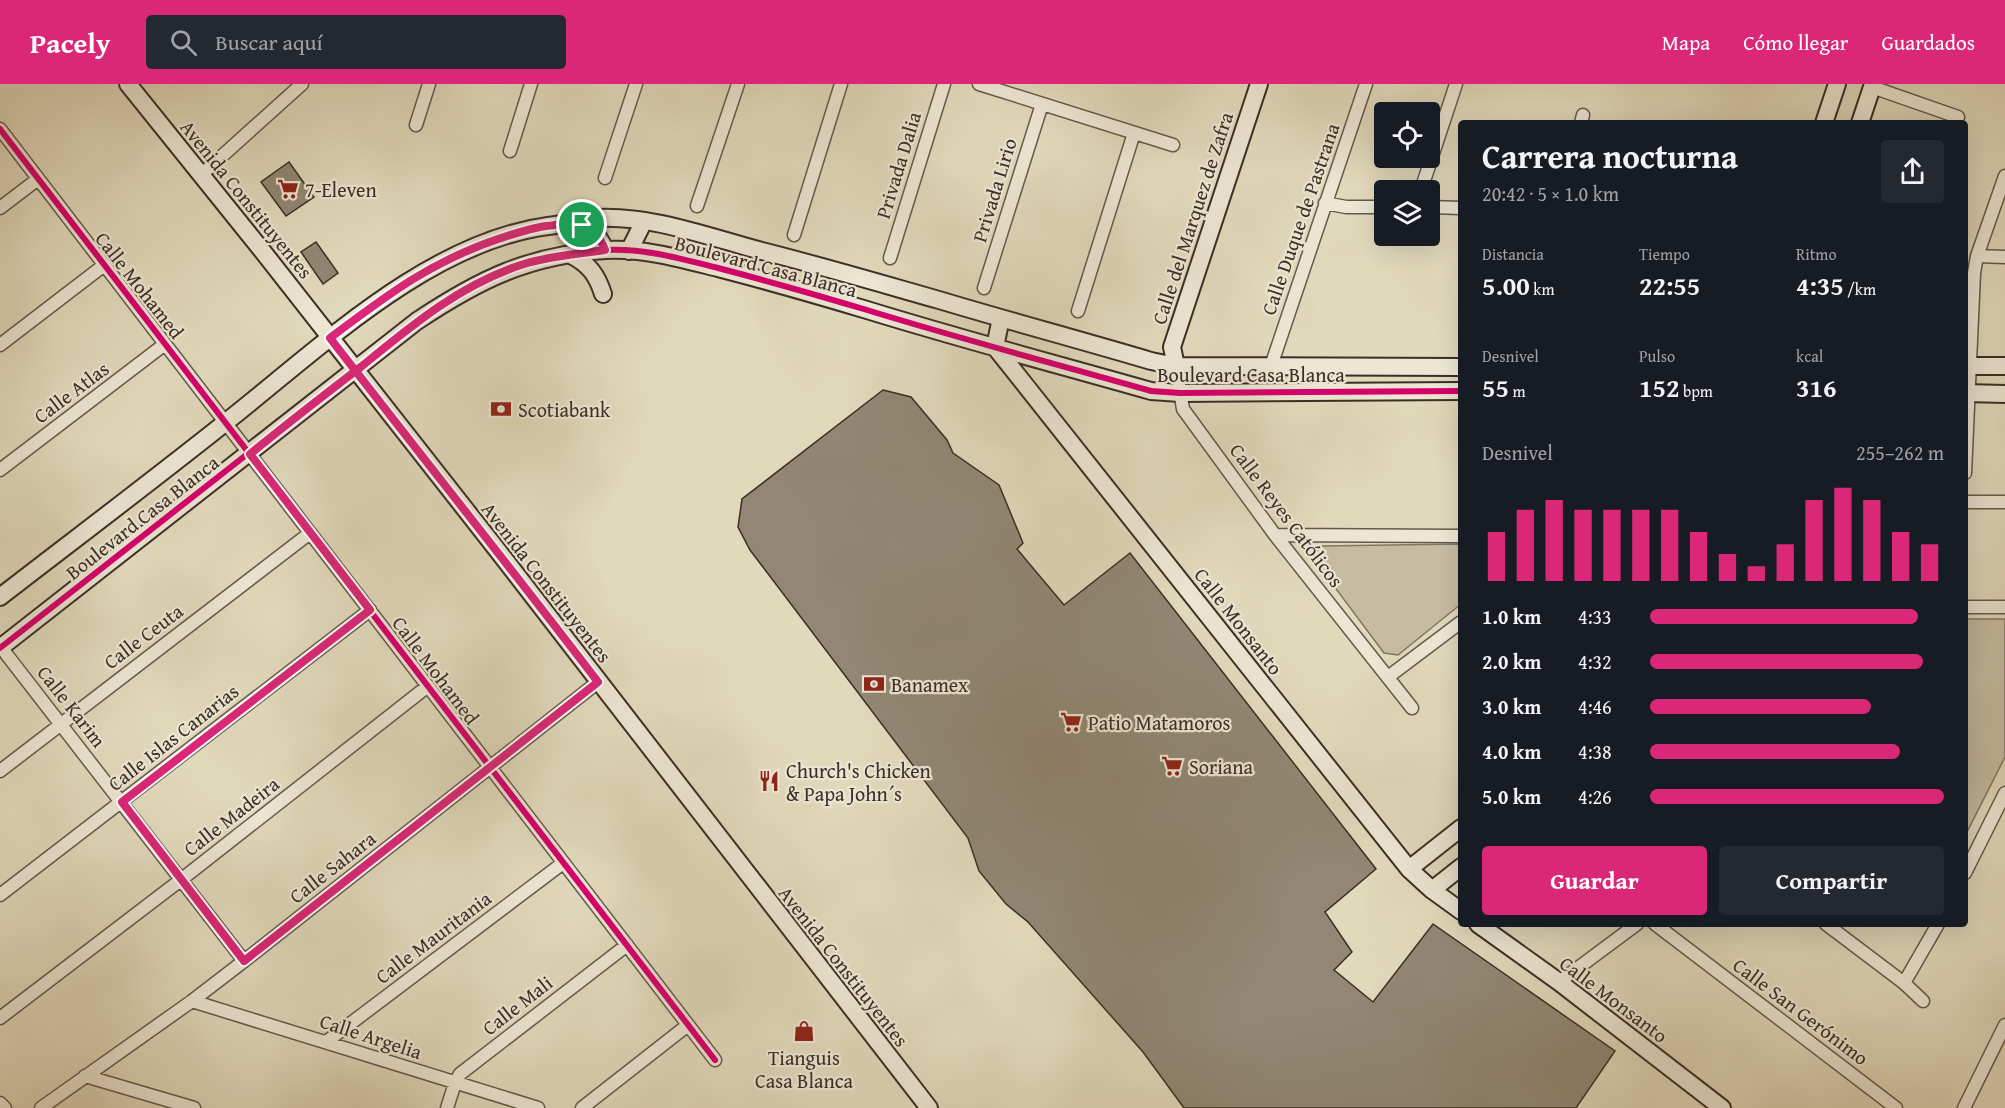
<!DOCTYPE html>
<html lang="es">
<meta charset="utf-8">
<style>
body{margin:0;font-family:"Gentium Book Plus",serif;background:#242831;color:#f1f3f6;height:100vh;display:flex;flex-direction:column;font-size:22px;white-space:nowrap}
*{box-sizing:border-box;margin:0}
p{font-size:20px;color:#9ea1a6}
.icon{flex:none;width:33px;height:33px;fill:none;stroke:currentColor;stroke-width:2;stroke-linecap:round;stroke-linejoin:round}
.map{position:relative;flex:1;overflow:hidden}
.details{position:absolute;left:1458px;top:36px;width:510px;height:807px;display:flex;flex-direction:column;background:#171b24;border-radius:6px;box-shadow:0 6px 24px #0002}
.details>*{flex:none}
.tools{position:absolute;left:1374px;top:18px;display:grid;gap:12px}
.tools a{display:grid;place-items:center;width:66px;height:66px;border-radius:6px;background:#171b24;box-shadow:0 6px 24px #0002;font-size:30px}
.pin{position:absolute;display:grid;place-items:center;width:51px;height:51px;color:#fff;margin:-26px;border:3px solid #fff;border-radius:50%;box-shadow:0 2px 6px #0007}
.round{display:grid;place-items:center;flex:none;width:63px;height:63px;border-radius:6px;background:#242831}
.overview{display:flex;align-items:center;justify-content:space-between;height:102px;padding:0 24px}
h1{font-size:33px;font-weight:700;line-height:45px}
.figures{display:grid;grid-template-columns:repeat(3,1fr);gap:9px;height:102px;padding:6px 24px}
.figures div{display:grid;align-content:center}
.figures b{font-size:26px;font-weight:700}
.figures small{font-size:16px;font-weight:400}
.figures p{font-size:16px}
.chart{height:168px;padding:12px 24px}
.chart p{display:flex;justify-content:space-between}
.chart svg{width:100%;height:108px;margin-top:6px;stroke:#db2777;stroke-width:6}
.cta{display:flex;gap:12px;margin-top:auto;padding:12px 24px}
.cta a{flex:1;height:69px;border-radius:6px;background:#db2777;color:#fff;font-size:24px;font-weight:700;line-height:69px;text-align:center}
.cta a+a{background:#242831;color:#f1f3f6}
ul{padding:0 24px;list-style:none;font-size:20px}
li{display:grid;grid-template-columns:96px 72px 1fr;align-items:center;height:45px}
li i{height:15px;border-radius:8px;background:#db2777}
header{display:flex;align-items:center;gap:36px;box-sizing:border-box;height:84px;padding:0 30px;background:#db2777;color:#fff}
header strong{font-size:28px}
nav{display:flex;gap:33px;margin-inline-start:auto;font-size:21px}
.search{width:420px;height:54px;background:#242831;display:flex;align-items:center;gap:15px;box-sizing:border-box;padding:0 21px;border-radius:6px;color:#9ea1a6;font-size:22px}
.map>svg:first-child{display:block}
</style>
<header>
<strong>Pacely</strong>
<div class="search"><svg class="icon" aria-label="search" viewBox="0 0 24 24"><circle cx="10" cy="10" r="6"/><path d="M15 15l6 6"/></svg>Buscar aquí</div>
<nav><a>Mapa</a><a>Cómo llegar</a><a>Guardados</a></nav>
</header>
<div class="map">
<svg width="2005" height="1024" viewBox="0 0 2005 1024">
<rect width="100%" height="100%" fill="#e1d9bc"/>
<filter id="stains"><feTurbulence type="fractalNoise" baseFrequency=".00333" numOctaves="4"/><feColorMatrix values="0 0 0 0 .2 0 0 0 0 .09 0 0 0 0 .02 0 0 0 .5 -.17"/></filter>
<radialGradient id="worn" r=".72"><stop offset=".6" stop-color="#630" stop-opacity="0"/><stop offset="1" stop-color="#630" stop-opacity=".3"/></radialGradient>
<path fill="#c5bca2" stroke="#807664" stroke-width="1.5" d="M 1461,460 L 1461,520 L 1398,571 L 1384,569 L 1316,478 L 1314,471 L 1320,462 Z
M 1965,535 L 2005,535 L 2005,673 L 1965,752 Z"/>
<path fill="#918774" stroke="#3a2f26" stroke-width="1.5" d="M 289,78 L 314,113 L 286,132 L 261,98 Z
M 316,158 L 338,189 L 323,200 L 301,168 Z
M 883,306 L 911,313 L 947,356 L 953,369 L 999,401 L 1023,459 L 1017,465 L 1064,521 L 1130,469 L 1376,785 L 1325,828 L 1352,868 L 1334,886 L 1373,918 L 1433,840 L 1615,967 L 1576,1024 L 1184,1024 L 1143,968 L 1028,838 L 1006,820 L 979,787 L 968,754 L 750,466 L 738,443 L 742,415 Z"/>
<g fill="none" stroke-linecap="round" stroke-linejoin="round">
<defs>
<path id="street" d="M 979,0 L 1173,61
M 1872,3 L 1958,33
M 1581,39 L 1583,31
M 416,41 L 429,0
M 0,45 L 715,976
M 510,67 L 531,0
M 201,91 L 302,0
M 605,94 L 636,0
M 1421,106 L 1456,0
M 1325,119 L 1346,123 L 1384,123
M 697,122 L 738,0
M 1430,123 L 1461,124
M 0,124 L 38,95
M 794,151 L 841,0
M 1977,172 L 2005,173
M 890,174 L 944,0
M 984,204 L 1042,20
M 1078,227 L 1134,49
M 0,261 L 103,182
M 1176,282 L 1183,325 L 1275,451 L 1412,624
M 1271,282 L 1366,0
M 0,386 L 165,260
M 1965,389 L 1974,189 L 1977,172 L 2005,92
M 1965,418 L 2005,418
M 1275,451 L 1461,452
M 1965,523 L 2005,523
M 0,562 L 244,877
M 1388,593 L 1461,538
M 0,687 L 310,449
M 1965,789 L 2005,709
M 0,811 L 370,526
M 1655,840 L 1896,1024
M 1826,840 L 1904,899 L 1923,917
M 1559,898 L 1637,840
M 1904,899 L 1938,840
M 192,917 L 538,1024
M 0,934 L 182,795 L 428,602
M 326,958 L 563,779
M 85,992 L 194,1024
M 0,1019 L 5,1024
M 41,1024 L 192,917 L 244,877 L 598,598
M 447,1024 L 455,999 L 460,990 L 627,861
M 582,1024 L 688,941
M 1964,1024 L 2005,941"/>
<path id="secondary" d="M 128,0 L 264,169 L 498,467 L 929,1024
M 1824,39 L 1837,0
M 1860,39 L 1873,0
M 572,138 C 590,143 598,149 605,166
M 629,167 L 644,137
M 571,171 C 589,180 597,191 603,210
M 1001,234 L 995,263 L 1409,785 L 1432,806 L 1461,827
M 1176,282 L 1172,263 L 1259,0
M 1965,282 L 2005,282
M 1965,309 L 2005,310
M 0,513 C 75,455 152,397 226,338 C 319,265 428,158 548,142 C 565,140 582,135 599,134 C 653,132 706,152 758,166 C 818,181 879,199 939,216 C 1009,237 1080,256 1151,277 L 1176,282 L 1461,283
M 0,564 L 417,237 C 480,195 529,171 606,166 C 644,164 682,175 718,184 C 768,197 817,211 867,226 C 961,255 1056,280 1151,307 L 1180,309 L 1461,307
M 1409,785 L 1461,744
M 1432,806 L 1461,783
M 1478,840 L 1559,898 L 1722,1024"/>
</defs>
<use href="#street" stroke="#645a4c" stroke-width="15"/>
<use href="#secondary" stroke="#3a2f26" stroke-width="20"/>
<use href="#street" stroke="#ece6d3" stroke-width="12"/>
<use href="#secondary" stroke="#ece6d3" stroke-width="16"/>
<defs>
<path id="cycleway" d="M 0,45 L 715,976
M 0,564 L 417,237 C 480,195 529,171 606,166 C 644,164 682,175 718,184 C 768,197 817,211 867,226 C 961,255 1056,280 1151,307 L 1180,309 L 1461,307"/>
</defs>
<use href="#cycleway" stroke="#ece6d3" stroke-width="10"/>
<use href="#cycleway" stroke="#d6006c" stroke-width="6"/>
</g>
<g fill="none" stroke-linecap="round" stroke-linejoin="round">
<defs>
<path id="route" d="M 582,141 C 595,147 600,153 605,166 C 578,170 550,172 524,180 C 461,200 412,241 362,282 C 324,311 287,340 250,370 L 370,526 L 122,718 L 244,877 L 598,598 C 510,483 419,369 330,254 C 386,212 430,178 498,155 C 513,150 531,144 546,142 C 563,141 563,136 582,141"/>
</defs>
<use href="#route" stroke="#fff" stroke-width="12"/>
<use href="#route" stroke="#db2777" stroke-width="8"/>
</g>
<defs>
<symbol id="supermarket-bare" viewBox="-9 -9 18 18"><path d="M-6-5.5h2.5l.6 2H6L4.5 2H-2.5L-4.4-4H-6ZM-1.5 3.2a1.3 1.3 0 1 0 .1 0ZM3 3.2a1.3 1.3 0 1 0 .1 0Z" fill="#8f2418" stroke="#ece6d3" stroke-width="2.5" paint-order="stroke"/></symbol>
<symbol id="bank-bare" viewBox="-9 -9 18 18"><path d="M-6-4H6V4H-6ZM0-2.3a2.3 2.3 0 1 0 0 4.6a2.3 2.3 0 1 0 0-4.6Z" fill="#8f2418" stroke="#ece6d3" stroke-width="2.5" paint-order="stroke"/></symbol>
<symbol id="restaurant-bare" viewBox="-9 -9 18 18"><path d="M-5-6h1v4h1v-4h1v4h1v-4h1v5L-1.5 .5V6h-2V.5L-5-1ZM5-6V6H3V1.5H1.5Q1.5-4 5-6Z" fill="#8f2418" stroke="#ece6d3" stroke-width="2.5" paint-order="stroke"/></symbol>
<symbol id="shop-bare" viewBox="-9 -9 18 18"><path d="M-5-2.5h2.3a2.7 3.5 0 0 1 5.4 0H5L5.5 6h-11ZM-1.5-2.5h3a1.5 2.3 0 0 0-3 0Z" fill="#8f2418" stroke="#ece6d3" stroke-width="2.5" paint-order="stroke"/></symbol>
</defs>
<g fill-rule="evenodd">
<use href="#supermarket-bare" x="273" y="90" width="30" height="30"/>
<use href="#bank-bare" x="486" y="310" width="30" height="30"/>
<use href="#bank-bare" x="859" y="585" width="30" height="30"/>
<use href="#supermarket-bare" x="1056" y="623" width="30" height="30"/>
<use href="#supermarket-bare" x="1157" y="667" width="30" height="30"/>
<use href="#restaurant-bare" x="754" y="682" width="30" height="30"/>
<use href="#shop-bare" x="789" y="932" width="30" height="30"/>
</g>
<g text-anchor="middle" dominant-baseline="central" stroke-width="4.5" stroke-linejoin="round" paint-order="stroke">
<g font-size="20" fill="#3a2f26" stroke="#ece6d3">
<text transform="translate(898 81) rotate(-73)">Privada Dalia</text>
<text transform="translate(994 106) rotate(-73)">Privada Lirio</text>
<text transform="translate(247 115) rotate(51)">Avenida Constituyentes</text>
<text transform="translate(1192 134) rotate(-72)">Calle del Marquez de Zafra</text>
<text transform="translate(1300 135) rotate(-71)">Calle Duque de Pastrana</text>
<text transform="translate(766 182) rotate(15)">Boulevard Casa Blanca</text>
<text transform="translate(140 201) rotate(52)">Calle Mohamed</text>
<text x="1251" y="290">Boulevard Casa Blanca</text>
<text transform="translate(71 308) rotate(-37)">Calle Atlas</text>
<text transform="translate(1287 431) rotate(53)">Calle Reyes Católicos</text>
<text transform="translate(142 433) rotate(-38)">Boulevard Casa Blanca</text>
<text transform="translate(547 498) rotate(52)">Avenida Constituyentes</text>
<text transform="translate(1239 537) rotate(52)">Calle Monsanto</text>
<text transform="translate(143 552) rotate(-37)">Calle Ceuta</text>
<text transform="translate(436 586) rotate(53)">Calle Mohamed</text>
<text transform="translate(72 622) rotate(52)">Calle Karim</text>
<text transform="translate(173 653) rotate(-38)">Calle Islas Canarias</text>
<text transform="translate(231 732) rotate(-38)">Calle Madeira</text>
<text transform="translate(332 783) rotate(-38)">Calle Sahara</text>
<text transform="translate(433 853) rotate(-37)">Calle Mauritania</text>
<text transform="translate(844 882) rotate(52)">Avenida Constituyentes</text>
<text transform="translate(1614 915) rotate(37)">Calle Monsanto</text>
<text transform="translate(517 921) rotate(-38)">Calle Mali</text>
<text transform="translate(1801 927) rotate(37)">Calle San Gerónimo</text>
<text transform="translate(371 952) rotate(18)">Calle Argelia</text>
</g>
<g font-size="20" fill="#3a2f26" stroke="#ece6d3" text-anchor="start">
<text x="305" y="105">7-Eleven</text>
<text x="518" y="325">Scotiabank</text>
<text x="891" y="600">Banamex</text>
<text x="1088" y="638">Patio Matamoros</text>
<text x="1189" y="682">Soriana</text>
<text x="786" y="686">Church's Chicken<tspan x="786" dy="23">&amp; Papa John´s</tspan></text>
<text x="804" y="973" text-anchor="middle">Tianguis<tspan x="804" dy="23">Casa Blanca</tspan></text>
</g>
</g>
<rect width="100%" height="100%" filter="url(#stains)"/>
<rect width="100%" height="100%" fill="url(#worn)"/>
</svg>
<div class="tools">
<a><svg class="icon" aria-label="locate" viewBox="0 0 24 24"><circle cx="12" cy="12" r="6"/><path d="M12 2v4M12 18v4M2 12h4M18 12h4"/></svg></a>
<a><svg class="icon" aria-label="layers" viewBox="0 0 24 24"><path d="M12 4l9 5-9 5-9-5zM3 14l9 5 9-5"/></svg></a>
</div>
<div class="pin" style="left:582px;top:141px;background:#1e9e55"><svg class="icon" aria-label="arrive" viewBox="0 0 24 24"><path d="M6 21V4h12l-3 4 3 4H6"/></svg></div>
<section class="details">
<div class="overview"><div><h1>Carrera nocturna</h1><p>20:42 · 5 × 1.0 km</p></div><a class="round"><svg class="icon" aria-label="share" viewBox="0 0 24 24"><path d="M12 15V3M7 8l5-5 5 5M5 13v7h14v-7"/></svg></a></div>
<div class="figures">
<div><p>Distancia</p><b>5.00<small> km</small></b></div>
<div><p>Tiempo</p><b>22:55</b></div>
<div><p>Ritmo</p><b>4:35<small> /km</small></b></div>
</div>
<div class="figures">
<div><p>Desnivel</p><b>55<small> m</small></b></div>
<div><p>Pulso</p><b>152<small> bpm</small></b></div>
<div><p>kcal</p><b>316</b></div>
</div>
<div class="chart"><p><span>Desnivel</span>255–262 m</p>
<svg viewBox="0 0 160 44" preserveAspectRatio="none"><path d="M5 44V24M15 44V15M25 44V11M35 44V15M45 44V15M55 44V15M65 44V15M75 44V24M85 44V33M95 44V38M105 44V29M115 44V11M125 44V6M135 44V11M145 44V24M155 44V29"/></svg>
</div>
<ul>
<li><b>1.0 km</b>4:33<i style="width:91%"></i></li>
<li><b>2.0 km</b>4:32<i style="width:93%"></i></li>
<li><b>3.0 km</b>4:46<i style="width:75%"></i></li>
<li><b>4.0 km</b>4:38<i style="width:85%"></i></li>
<li><b>5.0 km</b>4:26<i style="width:100%"></i></li>
</ul>
<div class="cta"><a>Guardar</a><a>Compartir</a></div>
</section>
</div>
